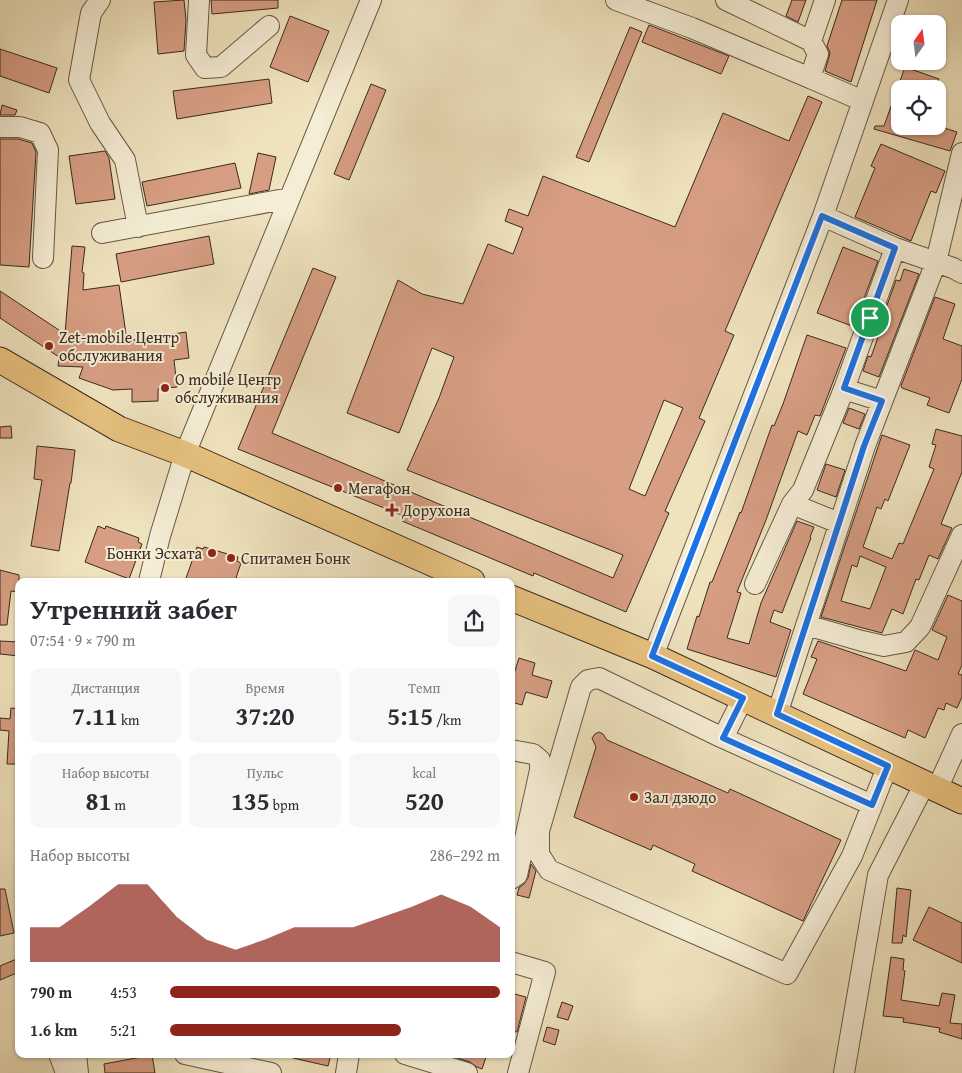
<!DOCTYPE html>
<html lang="ru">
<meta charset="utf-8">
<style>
body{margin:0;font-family:"Gentium Book Plus",serif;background:#f7f7f7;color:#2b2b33;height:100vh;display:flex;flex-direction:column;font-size:19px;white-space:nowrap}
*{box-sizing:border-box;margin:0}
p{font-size:16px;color:#7c7c81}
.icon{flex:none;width:28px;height:28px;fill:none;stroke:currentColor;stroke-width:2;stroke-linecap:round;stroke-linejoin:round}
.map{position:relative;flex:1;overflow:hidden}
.side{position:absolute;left:15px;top:578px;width:500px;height:480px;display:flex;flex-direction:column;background:#fff;border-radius:10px;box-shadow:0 1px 4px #0004}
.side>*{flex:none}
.needle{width:32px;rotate:14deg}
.controls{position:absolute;left:891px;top:15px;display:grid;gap:10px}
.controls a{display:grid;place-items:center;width:55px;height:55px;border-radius:10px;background:#fff;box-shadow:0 1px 4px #0004;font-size:25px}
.pin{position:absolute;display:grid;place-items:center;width:42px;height:42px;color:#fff;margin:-21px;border:2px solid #fff;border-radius:50%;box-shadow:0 1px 5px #0007}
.round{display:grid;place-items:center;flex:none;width:52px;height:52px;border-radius:10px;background:#f7f7f7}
.headline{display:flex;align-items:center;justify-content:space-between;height:85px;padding:0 15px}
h1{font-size:28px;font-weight:800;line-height:38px}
.stats{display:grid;grid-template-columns:repeat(3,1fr);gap:8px;height:85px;padding:5px 15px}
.stats div{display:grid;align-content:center;border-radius:10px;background:#f7f7f7;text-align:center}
.stats b{font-size:25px;font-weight:800}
.stats small{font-size:14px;font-weight:400}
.stats p{font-size:14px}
.chart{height:140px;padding:10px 15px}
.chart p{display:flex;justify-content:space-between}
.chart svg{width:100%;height:90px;margin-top:5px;fill:#8f2418;opacity:.7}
ul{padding:0 15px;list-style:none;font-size:16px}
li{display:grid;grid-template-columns:80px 60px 1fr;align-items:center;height:38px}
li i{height:12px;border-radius:6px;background:#8f2418}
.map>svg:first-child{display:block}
</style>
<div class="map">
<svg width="962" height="1073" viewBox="0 0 962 1073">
<rect width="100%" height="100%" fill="#efe3be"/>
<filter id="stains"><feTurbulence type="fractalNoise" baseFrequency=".004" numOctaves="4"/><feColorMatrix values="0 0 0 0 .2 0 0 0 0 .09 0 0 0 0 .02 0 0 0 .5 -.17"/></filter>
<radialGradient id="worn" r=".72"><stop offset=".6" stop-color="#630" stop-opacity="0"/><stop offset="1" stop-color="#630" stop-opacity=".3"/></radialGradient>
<path fill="#d79e83" stroke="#392a1f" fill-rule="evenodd" d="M 184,0 L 186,20 L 184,51 L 158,54 L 154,2 Z
M 211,0 L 278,0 L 278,8 L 212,14 Z
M 792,0 L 806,0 L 798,22 L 786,16 Z
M 842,0 L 877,0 L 851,82 L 825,71 L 830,53 L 827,46 Z
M 290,16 L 329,31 L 308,82 L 270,67 Z
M 649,25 L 729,56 L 721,74 L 642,42 Z
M 630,27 L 642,32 L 589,162 L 576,157 Z
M 0,49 L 57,68 L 49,93 L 0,76 Z
M 905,67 L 939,79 L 935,89 L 900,89 L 900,126 L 938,126 L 957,132 L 950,151 L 874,129 L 875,126 L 884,126 Z
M 269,79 L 272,103 L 177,119 L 173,91 Z
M 371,84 L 386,90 L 349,180 L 334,174 Z
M 808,96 L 822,102 L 725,331 L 734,335 L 699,418 L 705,421 L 665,511 L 669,513 L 626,612 L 534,573 L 533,576 L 402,521 L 404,516 L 238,449 L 313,268 L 336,277 L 272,433 L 613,578 L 623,555 L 407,470 L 439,398 L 454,357 L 432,348 L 399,433 L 347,413 L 398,280 L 422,294 L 463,304 L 488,244 L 513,254 L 523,228 L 505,221 L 509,209 L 528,216 L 543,176 L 675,227 L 723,113 L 789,141 ZM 664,400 L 683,408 L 645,496 L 629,489 Z
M 2,105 L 17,110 L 15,115 L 0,115 Z
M 0,139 L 18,139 L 32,143 L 36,152 L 29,267 L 0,265 Z
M 881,144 L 945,171 L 936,193 L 931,191 L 911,241 L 855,217 L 875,168 L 871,166 Z
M 105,151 L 109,158 L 115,199 L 76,204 L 69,156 Z
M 258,153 L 276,157 L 269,190 L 249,194 Z
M 235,163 L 241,188 L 147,206 L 142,182 Z
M 209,236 L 214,264 L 121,282 L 116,254 Z
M 72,246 L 85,247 L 82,272 L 84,273 L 83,290 L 119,285 L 127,341 L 186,332 L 189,358 L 174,360 L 177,387 L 158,389 L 158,401 L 132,402 L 132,389 L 113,390 L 79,378 L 83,367 L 58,366 L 59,357 L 0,318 L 0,291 L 65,334 Z
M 843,247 L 878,261 L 857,317 L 856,316 L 852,326 L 817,313 Z
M 904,269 L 919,274 L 879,377 L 863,371 L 868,356 L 871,357 L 882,326 L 880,325 L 896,280 L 900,281 Z
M 935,297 L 955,304 L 943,339 L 962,346 L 962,379 L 949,413 L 927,405 L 930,398 L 902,388 L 901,386 Z
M 807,335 L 846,348 L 820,416 L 815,415 L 807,435 L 798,431 L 766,520 L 737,592 L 741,593 L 727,638 L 749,644 L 761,603 L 797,521 L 814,527 L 810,537 L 811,538 L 782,613 L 774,610 L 770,622 L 791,630 L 776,677 L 687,649 L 697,616 L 699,617 L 710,582 L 712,582 L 740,512 L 741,513 L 772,425 L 774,426 L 783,404 Z
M 849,408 L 865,414 L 859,429 L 843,423 Z
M 11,426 L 12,438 L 0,438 L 0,427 Z
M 936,429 L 962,436 L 962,472 L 941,524 L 952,528 L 938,559 L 929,555 L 919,580 L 916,579 L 903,614 L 892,609 L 882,633 L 821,617 L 882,435 L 910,445 L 888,501 L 885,499 L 881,509 L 877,507 L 863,547 L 892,559 L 899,543 L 903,544 L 934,469 L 929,467 L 936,445 L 932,444 ZM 860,556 L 886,567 L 870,609 L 841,601 L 852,565 L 857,567 Z
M 37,446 L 75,450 L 71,483 L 70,483 L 59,551 L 31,546 L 42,480 L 34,479 Z
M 826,464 L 845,470 L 836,497 L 817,490 Z
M 98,526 L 105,529 L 106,526 L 139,538 L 138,542 L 142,544 L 129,579 L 85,562 Z
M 197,547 L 203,549 L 204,547 L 238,557 L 237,561 L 241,563 L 235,581 L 185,581 Z
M 0,570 L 19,575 L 19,592 L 11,591 L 7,625 L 0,625 Z
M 948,595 L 962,601 L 962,665 L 958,674 L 962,675 L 962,697 L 957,708 L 946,703 L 944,710 L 938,708 L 925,738 L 908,730 L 905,738 L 803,694 L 817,659 L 811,657 L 818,641 L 906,671 L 915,650 L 938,660 L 947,637 L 932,630 Z
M 0,641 L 19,642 L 19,656 L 0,654 Z
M 519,658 L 535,663 L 532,675 L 552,681 L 547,698 L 526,692 L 522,705 L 511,702 L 511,683 Z
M 11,708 L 19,709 L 19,764 L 7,764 L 9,731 L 0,730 L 0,718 L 10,719 Z
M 599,732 L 603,734 L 607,740 L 728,793 L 730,789 L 841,840 L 803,921 L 692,871 L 695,864 L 653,845 L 651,850 L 574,817 L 596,747 L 592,738 L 595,734 Z
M 531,864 L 536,871 L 529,898 L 517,895 L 519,888 L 524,884 L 528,878 Z
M 897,888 L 911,890 L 906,937 L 903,935 L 902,943 L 892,943 Z
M 0,889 L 5,889 L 14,933 L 0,936 Z
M 929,907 L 962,923 L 962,963 L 913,940 Z
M 891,957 L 904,959 L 903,970 L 905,971 L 901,1000 L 939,1006 L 942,993 L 955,995 L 950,1023 L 962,1024 L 962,1039 L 939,1032 L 940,1028 L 903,1022 L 904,1018 L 883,1016 Z
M 19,958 L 19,972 L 0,980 L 0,966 Z
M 511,993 L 526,997 L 517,1032 L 511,1031 Z
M 562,1002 L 573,1006 L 568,1020 L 557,1017 Z
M 547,1027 L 559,1030 L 555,1045 L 543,1041 Z
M 293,1054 L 331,1054 L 328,1066 L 293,1058 Z
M 445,1054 L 487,1054 L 482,1069 L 477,1067 L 470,1062 Z
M 152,1055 L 155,1073 L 105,1073 L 104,1064 Z"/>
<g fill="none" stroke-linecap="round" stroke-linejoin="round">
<defs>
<path id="minor" d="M 100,0 L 91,13 L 79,80 L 100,123 L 125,160 L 138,227
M 199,0 L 196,55 L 205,68 L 221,67 L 269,26
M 616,0 L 692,28 L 810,78
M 726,0 L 811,41 L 818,54 L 810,78 L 863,101
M 811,41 L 825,0
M 0,127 L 20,127 L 40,133 L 48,150 L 43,258
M 823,216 L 895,248 L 953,268 L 962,273
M 102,233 L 290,198
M 844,389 L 882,401
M 792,504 L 839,523
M 149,581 L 160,536 L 185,454 L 371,0
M 755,584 L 792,504 L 803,490 L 844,389 L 895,248
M 806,625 L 862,641 L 884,646 L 906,642 L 920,627 L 962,535
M 653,656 L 823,216 L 898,0
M 777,714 L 865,446 L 936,262 L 962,153
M 723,738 L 743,698
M 511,750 L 533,754 L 540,760 L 540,770 L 517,875 L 511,879
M 937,789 L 962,734
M 872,805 L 723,738 L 599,678 L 588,680 L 581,687 L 539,831 L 539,854 L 549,870 L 787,974 L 852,856 L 888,765
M 511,962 L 545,972 L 518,1073
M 59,1054 L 66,1073
M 76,1054 L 78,1073
M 185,1054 L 271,1073
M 405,1054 L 467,1073
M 346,1073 L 349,1054
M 844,1073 L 878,875 L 925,783"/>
<path id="major" d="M 0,360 L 119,429 L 185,454 L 472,581
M 511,598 L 653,656 L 962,801"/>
</defs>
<use href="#minor" stroke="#665847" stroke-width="22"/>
<use href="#major" stroke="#392a1f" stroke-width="27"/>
<use href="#minor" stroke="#f5edd5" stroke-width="20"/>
<use href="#major" stroke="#e8c27f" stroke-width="25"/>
</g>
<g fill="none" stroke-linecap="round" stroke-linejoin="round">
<defs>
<path id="route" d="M 822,216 L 895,248 L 844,388 L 882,401 L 864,446 L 777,714 L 888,766 L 872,805 L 723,738 L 743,698 L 652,656 Z"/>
</defs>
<use href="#route" stroke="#fff" stroke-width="10"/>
<use href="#route" stroke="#1a73e8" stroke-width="6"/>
</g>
<g fill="#8f2418" stroke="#f5edd5" stroke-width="2">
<circle cx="49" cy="346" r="5"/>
<circle cx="165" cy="388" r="5"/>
<circle cx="338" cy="488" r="5"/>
<path d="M389.5 502.5h5v5h5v5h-5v5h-5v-5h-5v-5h5z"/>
<circle cx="212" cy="553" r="5"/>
<circle cx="231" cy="558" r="5"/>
<circle cx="634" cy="797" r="5"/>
</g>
<g text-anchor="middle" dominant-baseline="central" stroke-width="4" stroke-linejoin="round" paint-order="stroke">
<g font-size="16" fill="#392a1f" stroke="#f5edd5" text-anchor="start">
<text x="59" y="337">Zet-mobile Центр<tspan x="59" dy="18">обслуживания</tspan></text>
<text x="175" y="379">O mobile Центр<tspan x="175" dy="18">обслуживания</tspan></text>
<text x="348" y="488">Мегафон</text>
<text x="402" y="510">Дорухона</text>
<text x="202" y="553" text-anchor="end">Бонки Эсхата</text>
<text x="241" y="558">Спитамен Бонк</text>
<text x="644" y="797">Зал дзюдо</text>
</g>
</g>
<rect width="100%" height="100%" filter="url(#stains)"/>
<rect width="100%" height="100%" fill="url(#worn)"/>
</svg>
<div class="controls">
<a><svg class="needle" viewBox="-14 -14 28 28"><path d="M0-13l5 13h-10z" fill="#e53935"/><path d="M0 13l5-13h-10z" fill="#7c7c81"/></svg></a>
<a><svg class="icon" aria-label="locate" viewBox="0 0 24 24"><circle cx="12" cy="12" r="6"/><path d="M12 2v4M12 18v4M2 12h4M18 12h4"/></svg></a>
</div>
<div class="pin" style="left:870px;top:318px;background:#1e9e55"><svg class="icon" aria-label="arrive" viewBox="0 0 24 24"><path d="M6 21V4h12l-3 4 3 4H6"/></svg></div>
<section class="side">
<div class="headline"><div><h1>Утренний забег</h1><p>07:54 · 9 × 790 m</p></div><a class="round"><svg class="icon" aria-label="share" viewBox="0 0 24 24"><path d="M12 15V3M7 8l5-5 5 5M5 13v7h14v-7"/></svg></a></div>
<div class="stats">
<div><p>Дистанция</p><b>7.11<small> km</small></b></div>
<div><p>Время</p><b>37:20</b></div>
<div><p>Темп</p><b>5:15<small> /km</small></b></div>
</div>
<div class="stats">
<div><p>Набор высоты</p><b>81<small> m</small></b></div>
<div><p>Пульс</p><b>135<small> bpm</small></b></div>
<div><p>kcal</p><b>520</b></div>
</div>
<div class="chart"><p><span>Набор высоты</span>286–292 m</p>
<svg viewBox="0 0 160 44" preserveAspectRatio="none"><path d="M0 44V27L10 27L20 17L30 6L40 6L50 22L60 33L70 38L80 33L90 27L100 27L110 27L120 22L130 17L140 11L150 17L160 27V44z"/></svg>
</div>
<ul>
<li><b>790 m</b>4:53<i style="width:100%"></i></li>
<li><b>1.6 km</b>5:21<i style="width:70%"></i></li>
</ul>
</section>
</div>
